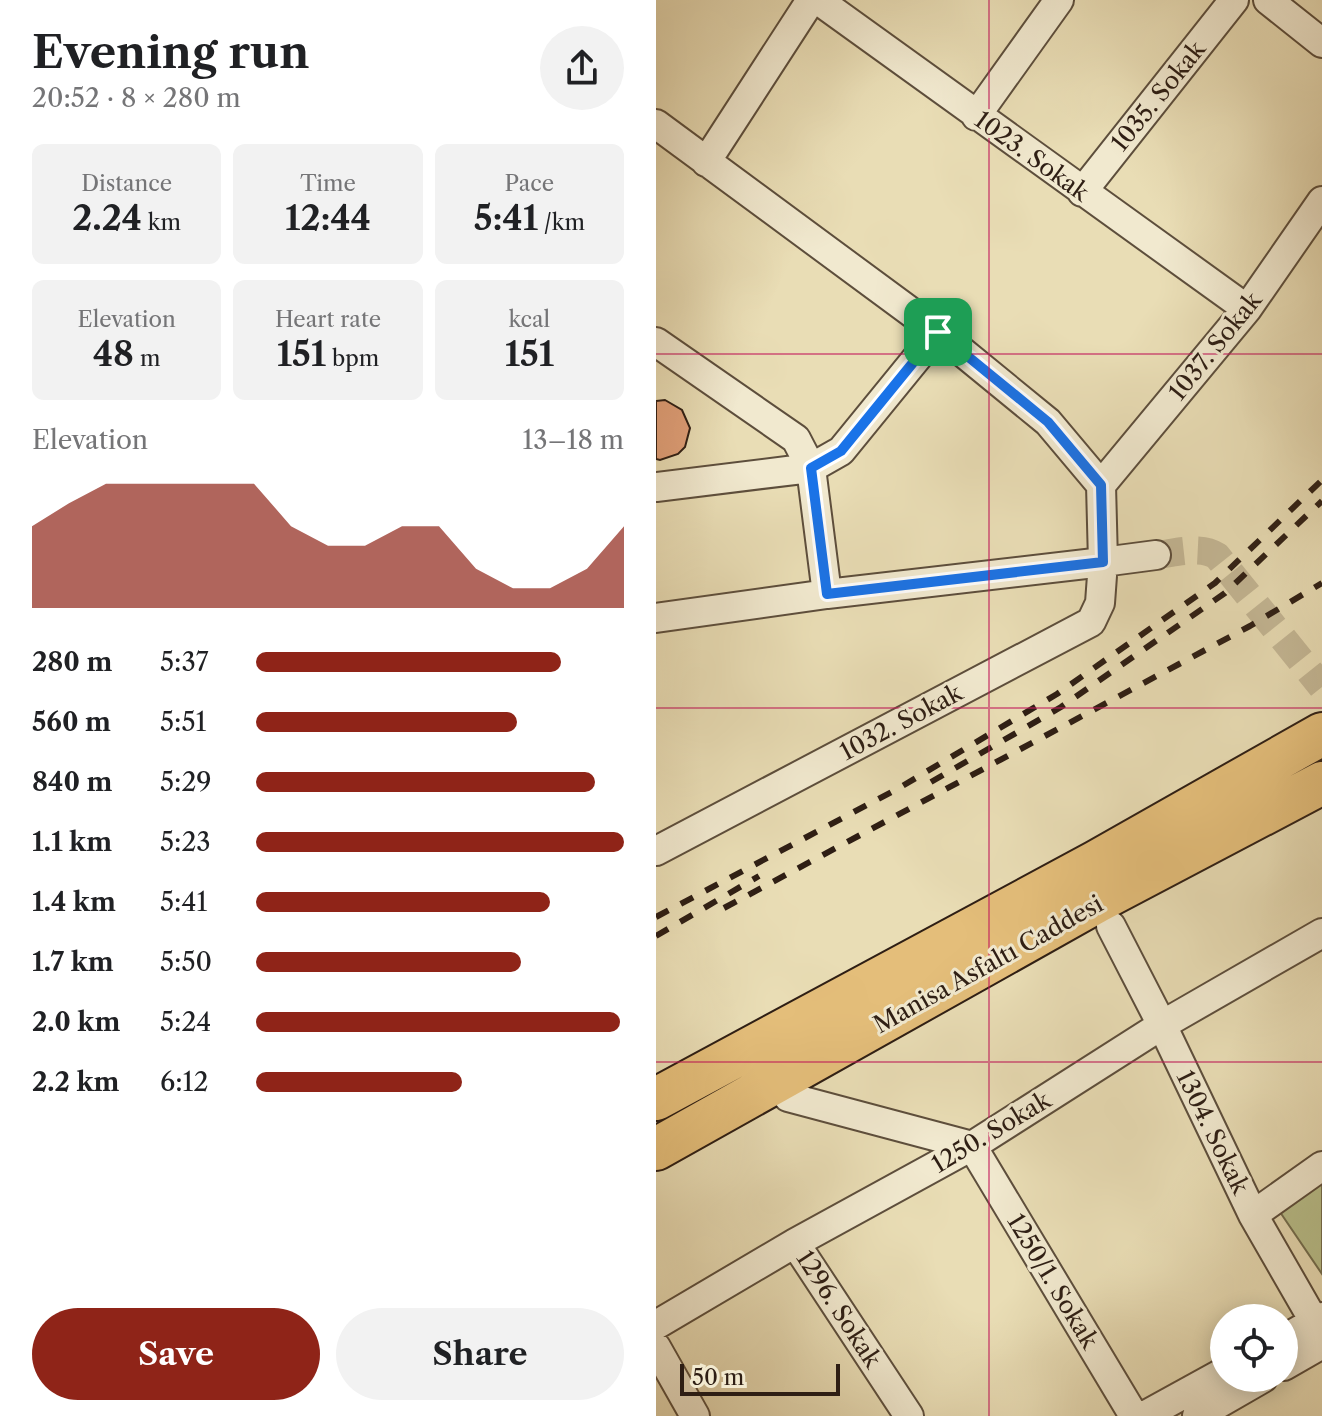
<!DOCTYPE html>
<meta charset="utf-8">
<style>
body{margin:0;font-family:"Libre Caslon Text",serif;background:#f2f2f2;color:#202124;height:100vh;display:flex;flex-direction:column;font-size:30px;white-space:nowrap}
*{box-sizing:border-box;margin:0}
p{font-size:26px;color:#757577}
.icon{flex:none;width:44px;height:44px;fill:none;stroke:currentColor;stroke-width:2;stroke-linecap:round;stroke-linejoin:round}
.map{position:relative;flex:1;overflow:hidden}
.sheet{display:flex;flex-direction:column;background:#fff;width:656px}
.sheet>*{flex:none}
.controls{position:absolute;left:554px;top:1304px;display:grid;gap:16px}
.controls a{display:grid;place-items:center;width:88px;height:88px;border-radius:50%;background:#fff;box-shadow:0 4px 20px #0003;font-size:40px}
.scale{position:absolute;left:24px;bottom:20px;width:160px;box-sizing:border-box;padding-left:8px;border:4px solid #2e1e14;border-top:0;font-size:22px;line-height:28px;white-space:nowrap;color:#2e1e14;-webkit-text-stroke:6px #f1e9cf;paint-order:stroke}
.pin{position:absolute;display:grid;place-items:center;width:68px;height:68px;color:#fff;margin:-34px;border-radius:16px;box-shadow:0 4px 12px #0006}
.round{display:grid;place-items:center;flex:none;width:84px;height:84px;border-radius:42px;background:#f2f2f2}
.summary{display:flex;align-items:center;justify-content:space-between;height:136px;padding:0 32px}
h1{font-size:44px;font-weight:800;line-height:60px}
.metrics{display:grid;grid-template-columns:repeat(3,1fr);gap:12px;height:136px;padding:8px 32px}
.metrics div{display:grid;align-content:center;border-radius:12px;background:#f2f2f2;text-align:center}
.metrics b{font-size:34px;font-weight:800}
.metrics small{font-size:22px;font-weight:400}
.metrics p{font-size:22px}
.chart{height:224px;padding:16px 32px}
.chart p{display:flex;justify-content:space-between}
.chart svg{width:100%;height:144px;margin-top:8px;fill:#8f2418;opacity:.7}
.primary-button{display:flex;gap:16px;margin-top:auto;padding:16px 32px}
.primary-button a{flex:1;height:92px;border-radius:48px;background:#8f2418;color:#fff;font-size:32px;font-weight:800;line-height:92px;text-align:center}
.primary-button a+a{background:#f2f2f2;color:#202124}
ul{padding:0 32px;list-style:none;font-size:26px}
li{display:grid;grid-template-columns:128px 96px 1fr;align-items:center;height:60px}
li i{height:20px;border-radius:10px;background:#8f2418}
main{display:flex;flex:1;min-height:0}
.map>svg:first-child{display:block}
</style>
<main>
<section class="sheet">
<div class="summary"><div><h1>Evening run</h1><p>20:52 · 8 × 280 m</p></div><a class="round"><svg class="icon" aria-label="share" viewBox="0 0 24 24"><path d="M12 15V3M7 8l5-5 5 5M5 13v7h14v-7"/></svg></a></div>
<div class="metrics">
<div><p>Distance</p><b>2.24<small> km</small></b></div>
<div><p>Time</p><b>12:44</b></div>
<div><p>Pace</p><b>5:41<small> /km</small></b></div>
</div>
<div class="metrics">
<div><p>Elevation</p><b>48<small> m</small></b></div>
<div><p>Heart rate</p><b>151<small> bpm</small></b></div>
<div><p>kcal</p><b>151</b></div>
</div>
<div class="chart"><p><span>Elevation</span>13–18 m</p>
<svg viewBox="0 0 160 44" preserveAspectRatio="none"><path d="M0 44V19L10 12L20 6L30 6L40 6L50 6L60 6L70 19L80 25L90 25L100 19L110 19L120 32L130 38L140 38L150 32L160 19V44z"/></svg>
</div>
<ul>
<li><b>280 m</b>5:37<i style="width:83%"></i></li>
<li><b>560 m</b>5:51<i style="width:71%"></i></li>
<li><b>840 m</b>5:29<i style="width:92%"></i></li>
<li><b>1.1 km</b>5:23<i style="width:100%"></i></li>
<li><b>1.4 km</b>5:41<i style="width:80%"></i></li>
<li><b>1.7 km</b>5:50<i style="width:72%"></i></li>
<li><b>2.0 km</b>5:24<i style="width:99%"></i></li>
<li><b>2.2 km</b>6:12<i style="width:56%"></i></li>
</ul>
<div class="primary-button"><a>Save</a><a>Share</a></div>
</section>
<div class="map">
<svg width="666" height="1416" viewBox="0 0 666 1416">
<rect width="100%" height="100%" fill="#e9ddb5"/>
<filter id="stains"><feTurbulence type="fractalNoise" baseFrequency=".0025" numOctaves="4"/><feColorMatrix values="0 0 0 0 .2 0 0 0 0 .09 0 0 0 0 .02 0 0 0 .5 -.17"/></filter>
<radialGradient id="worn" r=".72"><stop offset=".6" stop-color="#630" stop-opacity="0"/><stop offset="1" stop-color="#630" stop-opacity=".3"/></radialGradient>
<path fill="#b9c08c" stroke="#746f50" stroke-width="2" d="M 666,1182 L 666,1274 L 624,1212 Z"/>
<path fill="#e09f78" stroke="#2e1e14" stroke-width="2" d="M 9,400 L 26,410 L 34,428 L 29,447 L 22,454 L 4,460 L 0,459 L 0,401 Z"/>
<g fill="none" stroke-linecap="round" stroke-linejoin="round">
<path stroke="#c4b795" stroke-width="28" stroke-dasharray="28 14" stroke-linecap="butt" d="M 500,555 C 519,553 544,545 561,556 L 666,687"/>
<defs>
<path id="minor" d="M 162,0 L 591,309
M 612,0 L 666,43
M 320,116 L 403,0
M 0,124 L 282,332 L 392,422 L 445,485
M 50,162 L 155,0
M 426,192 L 578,0
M 0,342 L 140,439 L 155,468 L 185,451 L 282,332
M 445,485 L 591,309 L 666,201
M 0,487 L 155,468 L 171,594
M 0,618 L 171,594 L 447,562 L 445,485
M 0,851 L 435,622 L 444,603 L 447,562 L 500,555
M 455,926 L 506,1025 L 597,1215 L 666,1335
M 132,1097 L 316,1146 L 478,1416
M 597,1215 L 666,1166
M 139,1243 L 253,1416
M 0,1325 L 139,1243 L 316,1146 L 506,1025 L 666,933
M 628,1339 L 666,1317
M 0,1347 L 39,1416
M 628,1366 L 666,1344
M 488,1416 L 568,1372
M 541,1416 L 607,1378"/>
<path id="highway" d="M 0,1099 L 440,862 L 666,734
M 0,1149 L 442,901 L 666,783"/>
</defs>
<use href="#minor" stroke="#5d4e3c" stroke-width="32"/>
<use href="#highway" stroke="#2e1e14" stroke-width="46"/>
<use href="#minor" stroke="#f1e9cf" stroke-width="28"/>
<use href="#highway" stroke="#e4be7a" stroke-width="42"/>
<path stroke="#2e1e14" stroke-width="6" stroke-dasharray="14 14" stroke-linecap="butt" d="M 275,782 L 405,707 L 569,593 L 666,501
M 68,908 L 594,626 L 666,583
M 0,917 L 243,788 L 401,694 L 559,583 L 666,480
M 0,936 L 103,876"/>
</g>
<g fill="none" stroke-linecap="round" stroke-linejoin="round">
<defs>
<path id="route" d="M 282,332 L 392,422 L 445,485 L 447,562 L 171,594 L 155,468 L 185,451 Z"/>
</defs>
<use href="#route" stroke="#fff" stroke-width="16"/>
<use href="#route" stroke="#1a73e8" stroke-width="10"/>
</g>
<path fill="none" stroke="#c2185b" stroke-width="2" stroke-opacity="0.55" d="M 333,0 L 333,1416M 0,354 L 666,354M 0,708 L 666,708M 0,1062 L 666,1062"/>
<g text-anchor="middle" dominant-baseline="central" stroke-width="6" stroke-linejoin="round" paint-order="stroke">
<g font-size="24" fill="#2e1e14" stroke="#f1e9cf">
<text transform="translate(502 96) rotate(-51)">1035. Sokak</text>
<text transform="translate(376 156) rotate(36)">1023. Sokak</text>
<text transform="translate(559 346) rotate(-51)">1037. Sokak</text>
<text transform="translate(245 722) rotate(-28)">1032. Sokak</text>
<text transform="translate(332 964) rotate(-29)">Manisa Asfaltı Caddesi</text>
<text transform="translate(335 1132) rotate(-31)">1250. Sokak</text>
<text transform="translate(557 1132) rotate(64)">1304. Sokak</text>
<text transform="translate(397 1281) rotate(59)">1250/1. Sokak</text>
<text transform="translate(183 1309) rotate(57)">1296. Sokak</text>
</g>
</g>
<rect width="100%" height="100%" filter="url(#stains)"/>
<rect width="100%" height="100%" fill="url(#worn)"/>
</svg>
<div class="controls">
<a><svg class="icon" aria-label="locate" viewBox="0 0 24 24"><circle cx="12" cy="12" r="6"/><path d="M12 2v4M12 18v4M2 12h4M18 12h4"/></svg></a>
</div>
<div class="scale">50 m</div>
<div class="pin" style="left:282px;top:332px;background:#1e9e55"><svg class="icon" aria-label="arrive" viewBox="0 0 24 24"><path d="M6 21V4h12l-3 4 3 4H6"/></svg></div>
</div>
</main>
